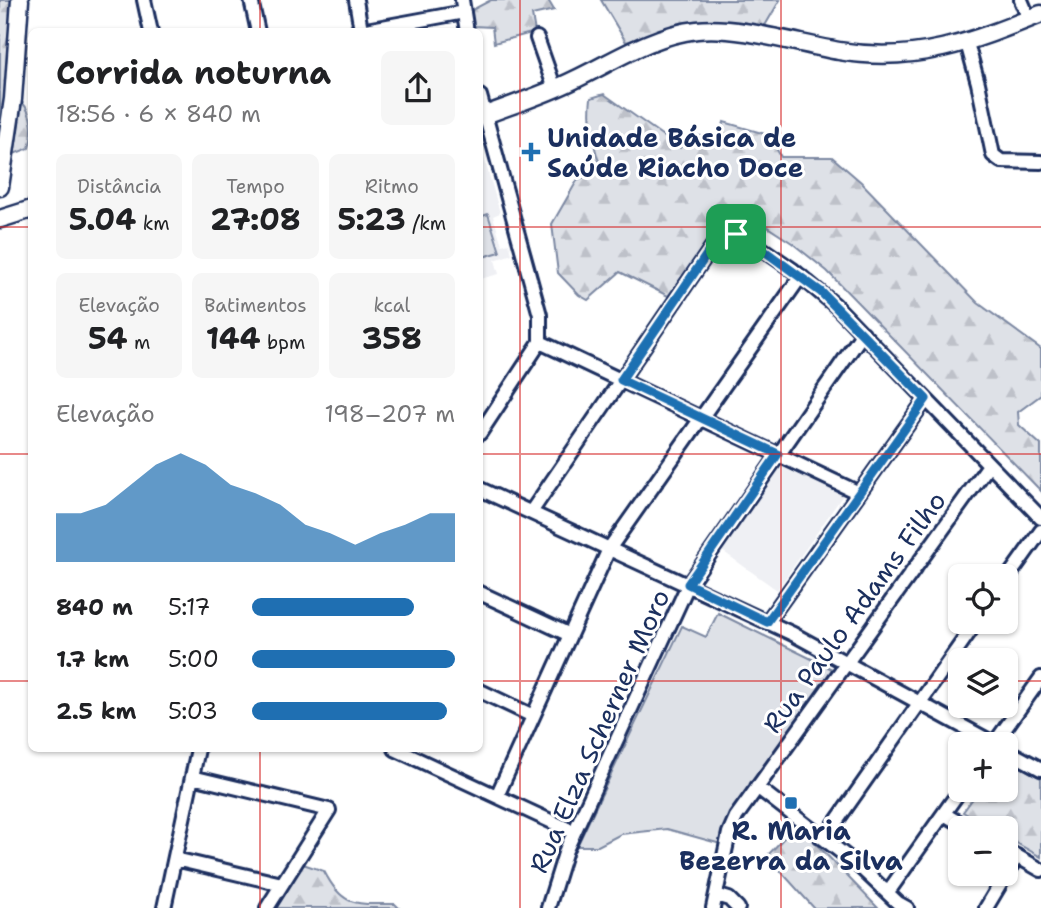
<!DOCTYPE html>
<html lang="pt">
<meta charset="utf-8">
<style>
body{margin:0;font-family:"Shantell Sans",sans-serif;background:#f6f6f6;color:#202124;height:100vh;display:flex;flex-direction:column;font-size:26px;white-space:nowrap}
*{box-sizing:border-box;margin:0}
p{font-size:23px;color:#757577}
.icon{flex:none;width:38px;height:38px;fill:none;stroke:currentColor;stroke-width:2;stroke-linecap:round;stroke-linejoin:round}
.map{position:relative;flex:1;overflow:hidden}
.details{position:absolute;left:28px;top:28px;width:455px;height:724px;display:flex;flex-direction:column;background:#fff;border-radius:10px;box-shadow:0 2px 5px #0004}
.details>*{flex:none}
.controls{position:absolute;left:948px;top:564px;display:grid;gap:14px}
.controls a{display:grid;place-items:center;width:70px;height:70px;border-radius:10px;background:#fff;box-shadow:0 2px 5px #0004;font-size:35px}
.pin{position:absolute;display:grid;place-items:center;width:60px;height:60px;color:#fff;margin:-30px;border-radius:14px;box-shadow:0 4px 10px #0006}
.round{display:grid;place-items:center;flex:none;width:74px;height:74px;border-radius:10px;background:#f6f6f6}
.head{display:flex;align-items:center;justify-content:space-between;height:119px;padding:0 28px}
h1{font-size:32px;font-weight:700;line-height:52px}
.figures{display:grid;grid-template-columns:repeat(3,1fr);gap:10px;height:119px;padding:7px 28px}
.figures div{display:grid;align-content:center;border-radius:10px;background:#f6f6f6;text-align:center}
.figures b{font-size:30px;font-weight:700}
.figures small{font-size:19px;font-weight:400}
.figures p{font-size:19px}
.chart{height:196px;padding:14px 28px}
.chart p{display:flex;justify-content:space-between}
.chart svg{width:100%;height:126px;margin-top:7px;fill:#1f6fb2;opacity:.7}
ul{padding:0 28px;list-style:none;font-size:23px}
li{display:grid;grid-template-columns:112px 84px 1fr;align-items:center;height:52px}
li i{height:18px;border-radius:9px;background:#1f6fb2}
.map>svg:first-child{display:block}
</style>
<div class="map">
<svg width="1041" height="908" viewBox="0 0 1041 908">
<defs>
<pattern id="forest-firs" width="22" height="20" patternUnits="userSpaceOnUse" patternTransform="scale(1.75)"><rect width="22" height="20" fill="#dee1e7"/><path d="M5 1l3.5 6h-7zM16 11l3.5 6h-7z" fill="#bec1c9"/></pattern>
</defs>
<rect width="100%" height="100%" fill="#fff"/>
<filter id="ink" filterUnits="userSpaceOnUse"><feTurbulence type="fractalNoise" baseFrequency=".0143" numOctaves="2"/><feDisplacementMap in="SourceGraphic" scale="14" xChannelSelector="R" yChannelSelector="G"/><feConvolveMatrix kernelMatrix="1 2 1 2 8 2 1 2 1" color-interpolation-filters="sRGB"/></filter>
<g filter="url(#ink)">
<path fill="#eff0f4" d="M 480,144 L 500,213 L 493,216 L 502,245 L 509,243 L 512,254 L 495,260 L 499,274 L 480,279 Z
M 781,467 L 843,495 L 777,590 L 721,550 Z"/>
<path fill="#dee1e7" stroke="#7c88a2" stroke-width="2" d="M 488,214 L 500,252 L 483,257 L 480,245 L 480,217 Z
M 718,613 L 832,669 L 731,819 L 721,844 L 667,829 L 621,834 L 598,846 L 577,846 L 682,626 L 706,637 Z"/>
<path fill="url(#forest-firs)" stroke="#7c88a2" stroke-width="2" d="M 0,0 L 16,0 L 0,165 Z
M 491,0 L 548,0 L 554,10 L 532,15 L 535,32 L 494,43 L 492,27 L 473,26 L 470,11 Z
M 601,0 L 780,0 L 763,29 L 669,30 L 626,42 Z
M 604,94 L 680,148 L 691,134 L 720,140 L 724,122 L 769,135 L 781,157 L 832,157 L 861,182 L 978,303 L 1041,349 L 1041,395 L 1018,412 L 1019,425 L 1041,445 L 1041,491 L 827,271 L 792,243 L 752,217 L 737,213 L 725,218 L 668,296 L 620,272 L 588,300 L 579,295 L 558,273 L 552,224 L 578,179 L 603,172 C 593,148 588,123 591,98 Z
M 22,102 C 33,114 34,134 29,148 L 14,154 Z
M 1006,759 L 1041,778 L 1041,857 L 1006,837 L 1006,828 L 991,828 L 963,812 L 980,789 L 1006,789 Z
M 797,824 L 878,908 L 814,908 L 767,856 Z
M 303,864 L 324,871 C 343,908 356,904 395,904 L 399,908 L 276,908 Z"/>
<g fill="none" stroke-linecap="round" stroke-linejoin="round">
<defs>
<path id="minor" d="M 144,0 L 151,32
M 251,0 L 258,32
M 356,0 L 361,30
M 462,0 L 467,32
M 1021,0 L 1029,19
M 355,32 L 464,12
M 537,38 L 555,89
M 967,43 L 978,83 L 993,155 L 1001,161 L 1041,162
M 480,96 L 540,315 L 540,342 L 480,433
M 540,342 L 859,493
M 480,489 L 793,634 L 995,744
M 531,512 L 714,244 C 725,230 738,234 752,242 L 793,270 L 835,305 L 1041,518
M 1006,580 L 1041,531
M 480,593 L 570,635
M 767,622 L 926,399
M 480,691 L 533,716
M 994,744 L 1041,678
M 395,749 L 574,832
M 1006,750 L 1041,769
M 192,777 L 329,810 L 267,908
M 757,787 L 859,866 L 898,903 L 907,908
M 497,796 L 609,549 L 801,276
M 944,814 L 968,828
M 824,839 L 977,621
M 1006,850 L 1041,870
M 175,859 L 282,884
M 888,892 L 961,789
M 716,895 L 729,899 L 738,908
M 164,908 L 198,749
M 548,908 L 566,850 L 688,585 L 863,333
M 713,908 L 729,833 L 736,817 L 989,465
M 986,908 L 1017,856"/>
<path id="major" d="M 480,117 C 511,105 544,95 574,80 C 614,61 652,35 697,30 C 736,25 799,44 839,51 C 916,64 971,42 1041,14
M 0,187 L 13,99 L 20,0
M 0,219 L 32,209"/>
</defs>
<use href="#minor" stroke="#1b2f5e" stroke-width="18"/>
<use href="#major" stroke="#1b2f5e" stroke-width="21"/>
<use href="#minor" stroke="#fff" stroke-width="12"/>
<use href="#major" stroke="#fff" stroke-width="16"/>
</g>
</g>
<g fill="none" stroke-linecap="round" stroke-linejoin="round" filter="url(#ink)">
<defs>
<path id="route" d="M 730,234 L 740,236 L 752,242 L 821,292 L 926,399 L 767,622 L 688,584 L 778,454 L 621,380 L 714,244 L 718,239 Z"/>
</defs>
<use href="#route" stroke="#fff" stroke-width="14"/>
<use href="#route" stroke="#1f6fb2" stroke-width="9"/>
</g>
<path fill="none" stroke="#d62828" stroke-width="2" stroke-opacity="0.55" d="M 260,0 L 260,32M 520,0 L 520,908M 781,0 L 781,908M 0,227 L 32,227M 480,227 L 1041,227M 0,454 L 32,454M 480,454 L 1041,454M 0,681 L 32,681M 480,681 L 961,681M 1006,681 L 1041,681M 260,749 L 260,908"/>
<g fill="#1f6fb2" stroke="#fff" stroke-width="2.5">
<path d="M527.5 141.5h7v7h7v7h-7v7h-7v-7h-7v-7h7z"/>
<rect x="784" y="796" width="14" height="14" rx="3.5"/>
</g>
<g text-anchor="middle" dominant-baseline="central" stroke-width="6" stroke-linejoin="round" paint-order="stroke">
<g font-size="26" font-weight="bold" fill="#1b2f5e" stroke="#fff" text-anchor="start">
<text x="547" y="137">Unidade Básica de<tspan x="547" dy="30">Saúde Riacho Doce</tspan></text>
<text x="791" y="830" text-anchor="middle">R. Maria<tspan x="791" dy="30">Bezerra da Silva</tspan></text>
</g>
<g font-size="26" fill="#1b2f5e" stroke="#fff">
<text transform="translate(854 612) rotate(-54)">Rua Paulo Adams Filho</text>
<text transform="translate(599 731) rotate(-66)">Rua Elza Scherner Moro</text>
</g>
</g>
</svg>
<div class="controls">
<a><svg class="icon" aria-label="locate" viewBox="0 0 24 24"><circle cx="12" cy="12" r="6"/><path d="M12 2v4M12 18v4M2 12h4M18 12h4"/></svg></a>
<a><svg class="icon" aria-label="layers" viewBox="0 0 24 24"><path d="M12 4l9 5-9 5-9-5zM3 14l9 5 9-5"/></svg></a>
<a>+</a>
<a>−</a>
</div>
<div class="pin" style="left:736px;top:234px;background:#1e9e55"><svg class="icon" aria-label="arrive" viewBox="0 0 24 24"><path d="M6 21V4h12l-3 4 3 4H6"/></svg></div>
<section class="details">
<div class="head"><div><h1>Corrida noturna</h1><p>18:56 · 6 × 840 m</p></div><a class="round"><svg class="icon" aria-label="share" viewBox="0 0 24 24"><path d="M12 15V3M7 8l5-5 5 5M5 13v7h14v-7"/></svg></a></div>
<div class="figures">
<div><p>Distância</p><b>5.04<small> km</small></b></div>
<div><p>Tempo</p><b>27:08</b></div>
<div><p>Ritmo</p><b>5:23<small> /km</small></b></div>
</div>
<div class="figures">
<div><p>Elevação</p><b>54<small> m</small></b></div>
<div><p>Batimentos</p><b>144<small> bpm</small></b></div>
<div><p>kcal</p><b>358</b></div>
</div>
<div class="chart"><p><span>Elevação</span>198–207 m</p>
<svg viewBox="0 0 160 44" preserveAspectRatio="none"><path d="M0 44V27L10 27L20 24L30 17L40 10L50 6L60 10L70 17L80 20L90 24L100 31L110 34L120 38L130 34L140 31L150 27L160 27V44z"/></svg>
</div>
<ul>
<li><b>840 m</b>5:17<i style="width:80%"></i></li>
<li><b>1.7 km</b>5:00<i style="width:100%"></i></li>
<li><b>2.5 km</b>5:03<i style="width:96%"></i></li>
</ul>
</section>
</div>
